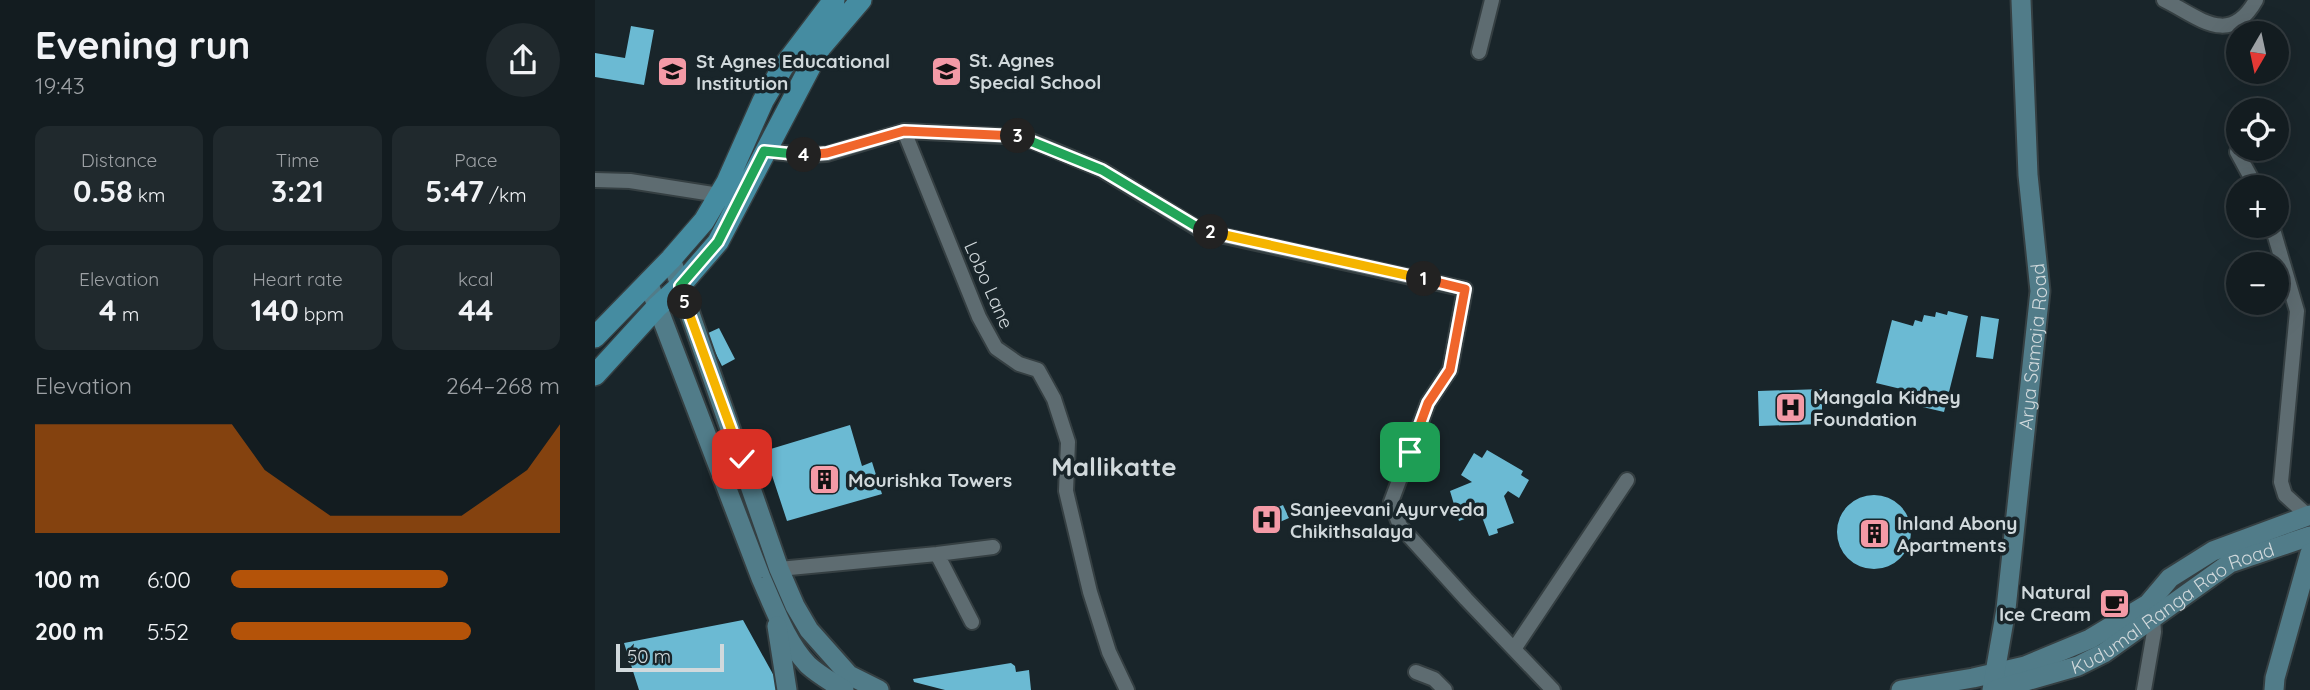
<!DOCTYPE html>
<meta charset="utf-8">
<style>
body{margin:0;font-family:Quicksand,sans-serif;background:#20292d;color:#f1f3f6;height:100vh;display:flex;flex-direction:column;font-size:26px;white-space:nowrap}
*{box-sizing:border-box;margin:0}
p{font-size:23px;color:#9da1a5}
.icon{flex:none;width:38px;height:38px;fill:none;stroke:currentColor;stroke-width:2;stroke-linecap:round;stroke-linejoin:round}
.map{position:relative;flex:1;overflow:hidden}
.side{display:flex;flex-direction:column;background:#131c20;width:595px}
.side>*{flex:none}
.needle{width:46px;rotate:189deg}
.tools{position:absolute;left:1631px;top:21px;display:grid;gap:14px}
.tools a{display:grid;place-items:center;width:63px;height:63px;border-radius:50%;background:#131c20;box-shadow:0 7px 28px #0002,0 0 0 2px #323a3e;font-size:35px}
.scale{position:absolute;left:21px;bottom:18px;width:108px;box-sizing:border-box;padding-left:7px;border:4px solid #d1d9dc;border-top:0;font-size:19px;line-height:24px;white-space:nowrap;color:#d1d9dc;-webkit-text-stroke:5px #19252a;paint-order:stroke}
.pin{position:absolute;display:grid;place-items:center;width:60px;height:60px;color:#fff;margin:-30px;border-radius:14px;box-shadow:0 4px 10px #0006}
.km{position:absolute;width:35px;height:35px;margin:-18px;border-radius:50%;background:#222;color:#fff;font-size:19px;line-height:35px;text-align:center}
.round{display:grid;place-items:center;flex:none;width:74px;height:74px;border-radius:37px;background:#20292d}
.headline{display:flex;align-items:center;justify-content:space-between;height:119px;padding:0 35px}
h1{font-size:38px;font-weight:700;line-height:52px}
.figures{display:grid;grid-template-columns:repeat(3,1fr);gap:10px;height:119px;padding:7px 35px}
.figures div{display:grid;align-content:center;border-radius:14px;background:#20292d;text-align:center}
.figures b{font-size:30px;font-weight:700}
.figures small{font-size:19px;font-weight:400}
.figures p{font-size:19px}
.chart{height:196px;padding:14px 35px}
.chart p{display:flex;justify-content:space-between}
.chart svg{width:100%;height:126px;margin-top:7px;fill:#b45309;opacity:.7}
ul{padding:0 35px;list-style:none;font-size:23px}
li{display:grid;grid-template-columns:112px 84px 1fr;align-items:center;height:52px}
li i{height:18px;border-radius:9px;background:#b45309}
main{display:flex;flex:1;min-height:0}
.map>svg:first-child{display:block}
</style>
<main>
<section class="side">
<div class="headline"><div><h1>Evening run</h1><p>19:43</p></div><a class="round"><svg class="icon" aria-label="share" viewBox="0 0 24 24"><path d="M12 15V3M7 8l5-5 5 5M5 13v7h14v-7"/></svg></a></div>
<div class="figures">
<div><p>Distance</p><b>0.58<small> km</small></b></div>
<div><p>Time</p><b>3:21</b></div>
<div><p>Pace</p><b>5:47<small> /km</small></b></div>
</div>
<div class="figures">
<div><p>Elevation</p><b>4<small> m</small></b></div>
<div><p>Heart rate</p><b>140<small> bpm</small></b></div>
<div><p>kcal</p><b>44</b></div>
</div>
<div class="chart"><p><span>Elevation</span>264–268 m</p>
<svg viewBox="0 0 160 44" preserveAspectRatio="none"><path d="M0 44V6L10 6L20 6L30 6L40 6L50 6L60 6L70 22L80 30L90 38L100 38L110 38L120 38L130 38L140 30L150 22L160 6V44z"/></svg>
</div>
<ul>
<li><b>100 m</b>6:00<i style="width:66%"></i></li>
<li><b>200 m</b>5:52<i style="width:73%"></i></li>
</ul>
</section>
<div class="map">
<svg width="1715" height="690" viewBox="0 0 1715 690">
<rect width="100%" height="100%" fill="#19252a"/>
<path fill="#6bbad3" d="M 36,26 L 59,30 L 49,85 L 0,77 L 0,53 L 30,58 Z
M 1353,311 L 1373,316 L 1349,412 L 1319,405 L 1320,399 L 1305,395 L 1306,389 L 1281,383 L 1297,320 L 1318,326 L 1320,320 L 1327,322 L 1329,315 L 1340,317 L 1341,312 L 1352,315 Z
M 1386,316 L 1404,319 L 1398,359 L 1381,357 Z
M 124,328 L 140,359 L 127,366 L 111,334 Z
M 1227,389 L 1227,424 L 1164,426 L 1163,391 Z
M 255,425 L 267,466 L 277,462 L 287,494 L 192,521 L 169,451 Z
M 892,450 L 928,471 L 926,475 L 934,480 L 924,498 L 913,491 L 909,496 L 919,523 L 902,529 L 903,533 L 894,536 L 887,517 L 881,515 L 864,521 L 855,491 L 877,482 L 866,475 L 879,453 L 887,458 Z
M1242 532a37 37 0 1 1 74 0a37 37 0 1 1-74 0Z
M 688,505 L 694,518 L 666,530 L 660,517 Z
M 148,620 L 184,685 L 184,690 L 44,690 L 29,643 Z
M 416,663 L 420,666 L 421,672 L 434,670 L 436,690 L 350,690 L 319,682 L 318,679 Z"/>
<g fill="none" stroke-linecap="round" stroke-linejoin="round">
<defs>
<path id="street" d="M 1569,0 C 1604,17 1634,48 1661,0
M 884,52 L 897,0
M 309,131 L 427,137 L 507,170 L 607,231 L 870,289 L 855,370 L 833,403 L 796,502 L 805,526 L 871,599 L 958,690
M 169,151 L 208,155 L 232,154 L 309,131 L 384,317 L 401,348 L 424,364 L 443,370 L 459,399 L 473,442 L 471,491 L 495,592 L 514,652 L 532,690
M 1642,152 L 1661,187
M 0,180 L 35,181 L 124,195
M 1677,226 L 1702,311 L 1686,482 L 1690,495 L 1713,516
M 342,554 L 377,622
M 184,569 L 342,554 L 398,547
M 919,649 L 1032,480
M 821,672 L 839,679 L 850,690
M 1549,690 L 1559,632 L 1558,618"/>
<g id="secondary">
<path d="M 76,259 L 184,569 L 200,606 L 214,630 L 254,675 L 284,690"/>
<path d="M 53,282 L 166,578 C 179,607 191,642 213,665 C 224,675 237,682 249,690"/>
<path d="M 182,626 L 192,690"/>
<path d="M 1306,690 L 1378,678 L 1430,666 L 1495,639 L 1553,604 L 1575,578 L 1618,551 L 1715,515"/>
<path id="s1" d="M 1397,690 L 1411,609 L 1445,291 L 1433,175 L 1426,0"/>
<path id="s2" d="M 1400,690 L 1483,666 L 1509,653 L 1635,563 L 1715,536"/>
<path d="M 1679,690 L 1680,678 L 1715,553"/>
</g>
<path id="primary" d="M 0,337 L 76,259 L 109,221 L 132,182 L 168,101 L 188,67 L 239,0
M 0,375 L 62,307 L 85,286 L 123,242 L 225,48 L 266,0"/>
</defs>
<use href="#street" stroke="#353f42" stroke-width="18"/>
<use href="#secondary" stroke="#353f42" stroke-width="23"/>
<use href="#primary" stroke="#353f42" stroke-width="24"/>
<use href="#street" stroke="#5e6c71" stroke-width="14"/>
<use href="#secondary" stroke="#517c89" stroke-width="19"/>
<use href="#primary" stroke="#458ca1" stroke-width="21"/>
</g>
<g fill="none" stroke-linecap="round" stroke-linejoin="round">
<defs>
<path id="split-1" d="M 815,452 L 833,403 L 855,370 L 870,289 L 829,279"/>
<path id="split-2" d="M 616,232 L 829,279"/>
<path id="split-3" d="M 423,136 L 507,170 L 607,230 L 616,232"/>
<path id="split-4" d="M 209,155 L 232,153 L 309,131 L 423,136"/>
<path id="split-5" d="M 90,302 L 85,286 L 123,242 L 169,151 L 209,155"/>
<path id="split-6" d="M 90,302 L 147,459"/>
</defs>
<use href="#split-1" stroke="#fff" stroke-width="14"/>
<use href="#split-2" stroke="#fff" stroke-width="14"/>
<use href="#split-3" stroke="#fff" stroke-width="14"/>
<use href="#split-4" stroke="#fff" stroke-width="14"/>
<use href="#split-5" stroke="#fff" stroke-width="14"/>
<use href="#split-6" stroke="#fff" stroke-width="14"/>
<use href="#split-1" stroke="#f0652b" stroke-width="9"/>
<use href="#split-2" stroke="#f5b400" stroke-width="9"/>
<use href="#split-3" stroke="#22a559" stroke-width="9"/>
<use href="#split-4" stroke="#f0652b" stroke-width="9"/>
<use href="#split-5" stroke="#22a559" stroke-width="9"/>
<use href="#split-6" stroke="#f5b400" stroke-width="9"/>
</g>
<defs>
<symbol id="school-square" viewBox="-11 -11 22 22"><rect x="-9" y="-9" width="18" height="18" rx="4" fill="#f49aa6" stroke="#19252a"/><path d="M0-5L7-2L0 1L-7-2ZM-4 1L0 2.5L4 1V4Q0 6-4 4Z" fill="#111"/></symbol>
<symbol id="hospital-square" viewBox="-11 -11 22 22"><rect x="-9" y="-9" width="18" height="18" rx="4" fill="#f49aa6" stroke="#19252a"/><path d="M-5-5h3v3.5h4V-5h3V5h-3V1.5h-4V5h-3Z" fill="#111"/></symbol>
<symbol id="building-square" viewBox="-11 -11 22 22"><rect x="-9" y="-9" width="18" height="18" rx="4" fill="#f49aa6" stroke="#19252a"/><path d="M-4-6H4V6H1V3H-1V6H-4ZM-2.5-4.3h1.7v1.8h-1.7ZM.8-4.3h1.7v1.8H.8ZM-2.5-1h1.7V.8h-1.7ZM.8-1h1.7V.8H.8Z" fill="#111"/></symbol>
<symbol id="cafe-square" viewBox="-11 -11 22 22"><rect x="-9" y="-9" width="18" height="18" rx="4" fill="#f49aa6" stroke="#19252a"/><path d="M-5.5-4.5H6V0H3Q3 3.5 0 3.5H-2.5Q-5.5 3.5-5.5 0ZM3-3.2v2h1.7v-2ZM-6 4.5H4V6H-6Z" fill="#111"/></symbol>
</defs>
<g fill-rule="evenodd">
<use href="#school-square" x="334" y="54" width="35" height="35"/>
<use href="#school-square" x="60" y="54" width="35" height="35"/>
<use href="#hospital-square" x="1178" y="390" width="35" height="35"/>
<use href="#building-square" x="212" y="462" width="35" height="35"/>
<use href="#hospital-square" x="654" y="502" width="35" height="35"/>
<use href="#building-square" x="1262" y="516" width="35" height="35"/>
<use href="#cafe-square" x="1502" y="586" width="35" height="35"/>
</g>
<g text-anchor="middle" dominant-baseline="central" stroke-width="7" stroke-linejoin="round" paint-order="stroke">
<g font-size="19" font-weight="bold" fill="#d1d9dc" stroke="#19252a" text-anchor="start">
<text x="374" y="60">St. Agnes<tspan x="374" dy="22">Special School</tspan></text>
<text x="101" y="61">St Agnes Educational<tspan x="101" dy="22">Institution</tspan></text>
<text x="1218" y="397">Mangala Kidney<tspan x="1218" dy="22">Foundation</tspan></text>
<text x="253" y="480">Mourishka Towers</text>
<text x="695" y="509">Sanjeevani Ayurveda<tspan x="695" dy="22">Chikithsalaya</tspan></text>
<text x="1302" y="523">Inland Abony<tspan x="1302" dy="22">Apartments</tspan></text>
<text x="1496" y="592" text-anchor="end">Natural<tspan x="1496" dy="22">Ice Cream</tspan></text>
</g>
<g font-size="19" fill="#d1d9dc" stroke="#19252a">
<text transform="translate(394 285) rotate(66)">Lobo Lane</text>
<text stroke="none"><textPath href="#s1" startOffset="346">Arya Samaja Road</textPath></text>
<text stroke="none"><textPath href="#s2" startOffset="198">Kudumal Ranga Rao Road</textPath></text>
</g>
<g font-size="26" font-weight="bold" fill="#d1d9dc" stroke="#19252a">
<text x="519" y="466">Mallikatte</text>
</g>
</g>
</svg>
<div class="tools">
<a><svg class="needle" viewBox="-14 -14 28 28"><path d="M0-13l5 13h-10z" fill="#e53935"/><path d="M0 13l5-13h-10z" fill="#9da1a5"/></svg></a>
<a><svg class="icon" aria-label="locate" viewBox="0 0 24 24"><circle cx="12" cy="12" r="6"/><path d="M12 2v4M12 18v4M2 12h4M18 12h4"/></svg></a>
<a>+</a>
<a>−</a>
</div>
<div class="scale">50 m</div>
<div class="pin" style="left:815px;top:452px;background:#1e9e55"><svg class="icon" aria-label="arrive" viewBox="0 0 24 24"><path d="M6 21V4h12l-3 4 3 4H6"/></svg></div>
<div class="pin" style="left:147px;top:459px;background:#d93025"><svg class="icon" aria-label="check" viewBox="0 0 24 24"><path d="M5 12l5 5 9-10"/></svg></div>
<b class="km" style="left:829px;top:279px">1</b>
<b class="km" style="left:616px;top:232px">2</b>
<b class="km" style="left:423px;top:136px">3</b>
<b class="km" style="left:209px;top:155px">4</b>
<b class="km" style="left:90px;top:302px">5</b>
</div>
</main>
